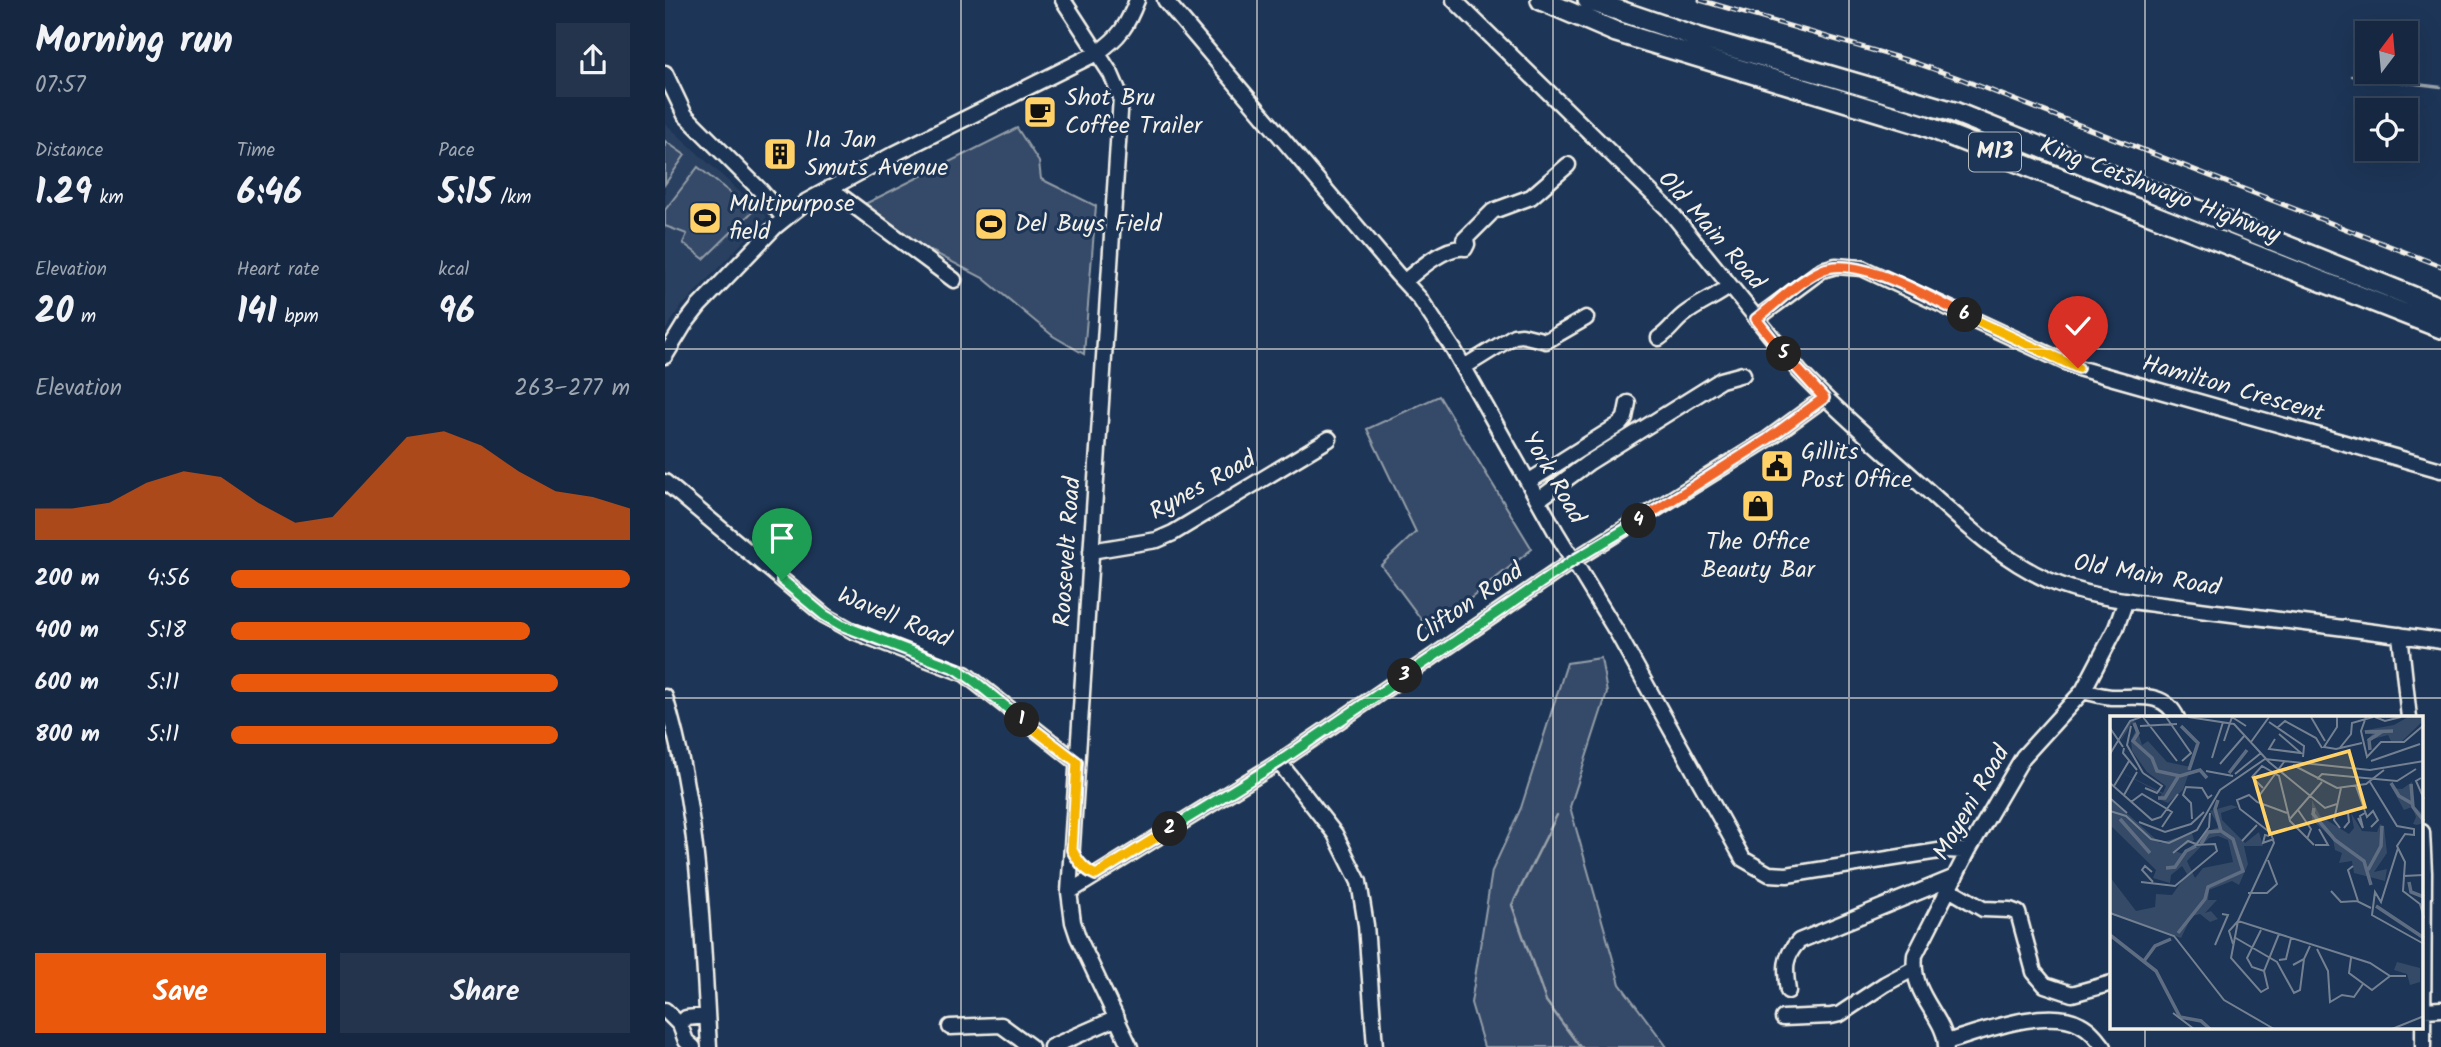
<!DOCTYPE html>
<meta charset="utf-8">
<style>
body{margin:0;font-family:Kalam,sans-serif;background:#23344c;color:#f1f3f6;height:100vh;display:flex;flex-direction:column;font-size:26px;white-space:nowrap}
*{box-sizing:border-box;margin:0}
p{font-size:23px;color:#9ea6b1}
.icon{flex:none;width:38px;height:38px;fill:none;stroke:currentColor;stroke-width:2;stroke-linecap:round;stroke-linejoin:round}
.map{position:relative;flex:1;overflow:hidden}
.sheet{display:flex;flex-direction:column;background:#162841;width:665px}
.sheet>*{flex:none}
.needle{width:46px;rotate:16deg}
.controls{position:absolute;left:1690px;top:21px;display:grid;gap:14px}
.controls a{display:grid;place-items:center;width:63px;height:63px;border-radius:0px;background:#162841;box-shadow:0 7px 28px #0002,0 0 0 2px #35445a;font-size:35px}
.pin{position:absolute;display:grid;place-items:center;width:60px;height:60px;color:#fff;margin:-72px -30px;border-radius:50% 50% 50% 0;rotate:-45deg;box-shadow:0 0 7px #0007}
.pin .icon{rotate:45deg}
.km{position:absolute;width:35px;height:35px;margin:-18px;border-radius:50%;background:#222;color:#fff;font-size:19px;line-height:35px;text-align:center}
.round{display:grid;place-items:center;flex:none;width:74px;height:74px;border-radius:0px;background:#23344c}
.head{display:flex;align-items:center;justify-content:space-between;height:119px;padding:0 35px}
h1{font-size:38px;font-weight:600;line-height:52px}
.metrics{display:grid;grid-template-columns:repeat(3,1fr);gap:10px;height:119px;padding:7px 35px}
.metrics div{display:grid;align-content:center}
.metrics b{font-size:35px;font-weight:600}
.metrics small{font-size:19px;font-weight:400}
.metrics p{font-size:19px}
.chart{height:196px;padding:14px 35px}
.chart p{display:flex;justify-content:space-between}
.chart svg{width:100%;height:126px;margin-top:7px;fill:#ea580c;opacity:.7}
.action{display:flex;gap:14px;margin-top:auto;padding:14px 35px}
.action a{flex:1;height:80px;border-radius:0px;background:#ea580c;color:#fff;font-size:28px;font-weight:600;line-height:80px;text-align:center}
.action a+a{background:#23344c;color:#f1f3f6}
ul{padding:0 35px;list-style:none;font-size:23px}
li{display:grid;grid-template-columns:112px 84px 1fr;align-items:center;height:52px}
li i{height:18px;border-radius:9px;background:#ea580c}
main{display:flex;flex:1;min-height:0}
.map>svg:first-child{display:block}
</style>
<main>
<section class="sheet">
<div class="head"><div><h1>Morning run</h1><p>07:57</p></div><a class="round"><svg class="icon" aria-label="share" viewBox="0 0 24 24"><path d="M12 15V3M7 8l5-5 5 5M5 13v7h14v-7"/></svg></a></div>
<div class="metrics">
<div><p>Distance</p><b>1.29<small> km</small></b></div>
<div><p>Time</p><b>6:46</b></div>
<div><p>Pace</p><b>5:15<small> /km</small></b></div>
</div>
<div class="metrics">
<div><p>Elevation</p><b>20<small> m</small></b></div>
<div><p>Heart rate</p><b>141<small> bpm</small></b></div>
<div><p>kcal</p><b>96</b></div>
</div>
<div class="chart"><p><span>Elevation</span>263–277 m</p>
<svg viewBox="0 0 160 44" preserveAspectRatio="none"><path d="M0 44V33L10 33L20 31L30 24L40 20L50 22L60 31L70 38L80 36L90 22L100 8L110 6L120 11L130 20L140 27L150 29L160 33V44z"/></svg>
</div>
<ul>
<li><b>200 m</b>4:56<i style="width:100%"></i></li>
<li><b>400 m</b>5:18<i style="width:75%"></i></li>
<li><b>600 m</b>5:11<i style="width:82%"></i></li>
<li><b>800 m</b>5:11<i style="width:82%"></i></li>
</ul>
<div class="action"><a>Save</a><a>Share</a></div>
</section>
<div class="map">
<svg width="1776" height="1047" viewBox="0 0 1776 1047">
<rect width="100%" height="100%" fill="#1d3557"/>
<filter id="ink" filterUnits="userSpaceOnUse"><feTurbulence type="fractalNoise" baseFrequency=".0143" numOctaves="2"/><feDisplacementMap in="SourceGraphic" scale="14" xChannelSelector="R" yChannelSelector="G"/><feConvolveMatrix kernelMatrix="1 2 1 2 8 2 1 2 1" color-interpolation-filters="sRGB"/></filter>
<g filter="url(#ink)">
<path fill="#2a4060" d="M 0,123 L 102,217 L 16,307 L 0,331 Z"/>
<path fill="#354a67" stroke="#949ea8" stroke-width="2" d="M 352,128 L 374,162 L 376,179 L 431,206 L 419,354 L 388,336 L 318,278 L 249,242 L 196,206 Z
M 0,141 L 20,155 L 0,184 Z
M 33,167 L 88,211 L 39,259 L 18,243 L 22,234 L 0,226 L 0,210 Z
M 774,396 L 867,549 L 765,631 L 716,565 L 751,532 L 702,429 Z
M 936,658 L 942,693 L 905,807 L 955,984 L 1002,1047 L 819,1047 L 806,1003 L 827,871 L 856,808 L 902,663 Z"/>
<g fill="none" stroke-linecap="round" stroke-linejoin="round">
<path stroke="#9aa2ab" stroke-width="2.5" d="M 1687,76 L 1776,87
M 892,815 L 847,905 L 881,1001 L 915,1047"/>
<defs>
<path id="minor" d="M 398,0 L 446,74 L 456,97 L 404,892 L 408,922 L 413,937 L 465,1047
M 500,0 L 732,274 L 755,299 L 789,350 L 891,532 L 953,634 L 1078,859 L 1104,874 L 1122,875 L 1280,850 L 1303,851
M 789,0 L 1003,209 L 1135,372 C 1172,411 1212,445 1252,481 C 1293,517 1332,557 1383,580 C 1427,600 1480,602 1528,609 C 1611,620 1693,629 1776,641
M 0,73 L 20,115 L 96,191 L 120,219
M 165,188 L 289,280
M 799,240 L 828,211 L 866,197 L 903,165
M 740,281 C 755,268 780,246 800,248 L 802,244 L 800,241
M 1091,319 L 1157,270 L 1171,266 L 1197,268 L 1413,368 L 1776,470
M 994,338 C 1005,331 1010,321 1020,314 C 1034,303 1051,297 1065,286
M 0,356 L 19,325 L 34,306 L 111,226 L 142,201 L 229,154 L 432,53 C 455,37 462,26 472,0
M 799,367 L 849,336 L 857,335 L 881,341 L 921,318
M 0,482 L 159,615 L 188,631 L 300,674 L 412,762
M 863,482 L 955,424 L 960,418 L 963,403
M 873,500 L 923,463 L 1056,380 L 1078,374
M 426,551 L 492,540 L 508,533 L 664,439
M 1735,635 L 1744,718
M 1418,691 C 1427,693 1436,696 1446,697 C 1471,698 1499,690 1512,718
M 0,697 C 35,811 37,929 44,1047
M 614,762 L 670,834 L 694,882 L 701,925 L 710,1047
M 1757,832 L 1759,873 L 1758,1047
M 1284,889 L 1318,909 L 1345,910 L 1353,913 L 1369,972 L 1380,985 L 1407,994 L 1447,983
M 404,892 L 614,762 L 909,560 L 1103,439 L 1159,398
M 1123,991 C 1120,970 1118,957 1134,941 L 1290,877
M 0,1010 L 15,1025 L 21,1041 L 28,1047
M 1759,1010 L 1776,1009
M 1118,1018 L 1166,1016 L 1175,1014 L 1220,984 L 1248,969
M 15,1025 L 21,1018 L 42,1016
M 285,1027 L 336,1025 L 366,1047
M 1281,1042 C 1316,1032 1382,1006 1415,1024 C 1425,1029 1432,1038 1439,1047
M 386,1047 L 452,1018
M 1281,1047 C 1281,1016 1245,997 1250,955 L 1303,851 L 1358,757 L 1418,691 L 1451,628 L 1461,600"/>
<path id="highway" d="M 876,0 L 951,32 L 1258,125 L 1776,328
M 923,0 L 1032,37 L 1289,112 L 1776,308"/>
</defs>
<use href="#minor" stroke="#f4f1e8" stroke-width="19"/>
<use href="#highway" stroke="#f4f1e8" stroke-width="24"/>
<use href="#minor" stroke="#1d3557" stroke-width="14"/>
<use href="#highway" stroke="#1d3557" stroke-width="19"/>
<defs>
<path id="rail" d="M 1035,0 L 1248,62 L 1291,77 L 1776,266"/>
</defs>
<use href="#rail" stroke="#f4f1e8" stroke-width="5"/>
<use href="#rail" stroke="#1d3557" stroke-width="2.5" stroke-dasharray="8" stroke-linecap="butt"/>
</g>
</g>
<g fill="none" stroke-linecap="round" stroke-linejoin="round" filter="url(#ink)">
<defs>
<path id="split-1" d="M 117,580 L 159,615 L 176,625 L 292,669 L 308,680 L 357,720"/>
<path id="split-2" d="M 357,720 L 412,762 L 407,850 C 413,861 419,870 431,875 L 505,829"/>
<path id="split-3" d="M 505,829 L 614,762 L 740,676"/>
<path id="split-4" d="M 740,676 L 909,560 L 974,521"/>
<path id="split-5" d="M 974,521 L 1103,439 L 1159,398 L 1119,354"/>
<path id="split-6" d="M 1119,354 L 1091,319 C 1112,303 1133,281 1157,270 C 1193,254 1266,299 1300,315"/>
<path id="split-7" d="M 1300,315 L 1413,368"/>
</defs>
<use href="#split-1" stroke="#fff" stroke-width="14"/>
<use href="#split-2" stroke="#fff" stroke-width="14"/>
<use href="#split-3" stroke="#fff" stroke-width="14"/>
<use href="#split-4" stroke="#fff" stroke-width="14"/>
<use href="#split-5" stroke="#fff" stroke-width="14"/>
<use href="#split-6" stroke="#fff" stroke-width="14"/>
<use href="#split-7" stroke="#fff" stroke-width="14"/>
<use href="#split-1" stroke="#22a559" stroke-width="9"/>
<use href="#split-2" stroke="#f5b400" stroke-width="9"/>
<use href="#split-3" stroke="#22a559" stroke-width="9"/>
<use href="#split-4" stroke="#22a559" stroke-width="9"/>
<use href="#split-5" stroke="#f0652b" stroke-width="9"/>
<use href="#split-6" stroke="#f0652b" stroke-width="9"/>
<use href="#split-7" stroke="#f5b400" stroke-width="9"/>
</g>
<path fill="none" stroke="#f4f1e8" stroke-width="2" stroke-opacity="0.55" d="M 296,0 L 296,1047M 592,0 L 592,1047M 888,0 L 888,1047M 1184,0 L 1184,1047M 1480,0 L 1480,718M 0,349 L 1776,349M 0,698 L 1776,698M 1480,1028 L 1480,1047"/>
<defs>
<symbol id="cafe-square" viewBox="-11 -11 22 22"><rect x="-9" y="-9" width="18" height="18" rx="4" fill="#ffd166" stroke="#1d3557"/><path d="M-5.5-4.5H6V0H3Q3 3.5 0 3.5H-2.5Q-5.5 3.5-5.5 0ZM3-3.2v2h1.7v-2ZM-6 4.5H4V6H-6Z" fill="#111"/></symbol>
<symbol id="building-square" viewBox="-11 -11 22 22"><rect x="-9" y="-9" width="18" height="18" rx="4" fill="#ffd166" stroke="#1d3557"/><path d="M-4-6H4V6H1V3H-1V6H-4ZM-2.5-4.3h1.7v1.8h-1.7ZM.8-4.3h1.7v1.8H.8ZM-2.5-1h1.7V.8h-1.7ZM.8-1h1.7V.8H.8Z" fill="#111"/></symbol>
<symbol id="stadium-square" viewBox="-11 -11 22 22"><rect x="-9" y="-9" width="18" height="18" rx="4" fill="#ffd166" stroke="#1d3557"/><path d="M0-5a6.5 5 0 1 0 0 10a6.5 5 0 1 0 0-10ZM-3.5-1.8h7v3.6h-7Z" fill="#111"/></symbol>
<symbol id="civic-square" viewBox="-11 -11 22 22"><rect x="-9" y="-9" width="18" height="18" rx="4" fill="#ffd166" stroke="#1d3557"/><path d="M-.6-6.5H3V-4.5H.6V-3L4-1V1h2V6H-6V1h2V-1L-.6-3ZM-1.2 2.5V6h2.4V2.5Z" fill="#111"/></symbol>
<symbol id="shop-square" viewBox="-11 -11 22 22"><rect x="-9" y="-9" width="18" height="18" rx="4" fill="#ffd166" stroke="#1d3557"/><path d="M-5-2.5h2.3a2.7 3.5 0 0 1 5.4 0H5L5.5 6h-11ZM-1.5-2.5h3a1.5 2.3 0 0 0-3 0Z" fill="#111"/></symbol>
</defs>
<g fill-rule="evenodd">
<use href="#cafe-square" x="356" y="93" width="38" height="38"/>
<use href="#building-square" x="96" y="135" width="38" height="38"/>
<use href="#stadium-square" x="21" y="199" width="38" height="38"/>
<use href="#stadium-square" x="307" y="205" width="38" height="38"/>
<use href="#civic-square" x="1093" y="447" width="38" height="38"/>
<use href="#shop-square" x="1074" y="487" width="38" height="38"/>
</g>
<g text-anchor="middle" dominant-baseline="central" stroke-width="6" stroke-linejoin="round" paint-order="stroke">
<rect fill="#1d3557" stroke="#b4b9bc" stroke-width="2" x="1304" y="132.5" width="52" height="39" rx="5"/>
<g font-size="23" font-weight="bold" fill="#f4f1e8">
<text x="1330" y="152">M13</text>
</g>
<g font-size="24" fill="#f4f1e8" stroke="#1d3557" text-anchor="start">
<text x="400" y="98">Shot Bru<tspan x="400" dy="28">Coffee Trailer</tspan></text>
<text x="140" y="140">11a Jan<tspan x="140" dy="28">Smuts Avenue</tspan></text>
<text x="64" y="204">Multipurpose<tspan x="64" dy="28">field</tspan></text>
<text x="350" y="224">Del Buys Field</text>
<text x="1136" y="452">Gillits<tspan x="1136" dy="28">Post Office</tspan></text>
<text x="1093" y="542" text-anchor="middle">The Office<tspan x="1093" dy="28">Beauty Bar</tspan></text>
</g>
<g font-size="24" fill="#f4f1e8" stroke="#1d3557">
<text transform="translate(1495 191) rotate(21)">King Cetshwayo Highway</text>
<text transform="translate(1046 231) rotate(49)">Old Main Road</text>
<text transform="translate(1568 389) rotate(16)">Hamilton Crescent</text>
<text transform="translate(888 478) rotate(60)">York Road</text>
<text transform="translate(538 486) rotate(-29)">Rynes Road</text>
<text transform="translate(403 552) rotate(-86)">Roosevelt Road</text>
<text transform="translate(1482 576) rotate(10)">Old Main Road</text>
<text transform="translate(804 604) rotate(-34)">Clifton Road</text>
<text transform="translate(229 618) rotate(23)">Wavell Road</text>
<text transform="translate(1307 803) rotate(-60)">Moyeni Road</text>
</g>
</g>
<g transform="translate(1445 716)">
<rect width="313" height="313" fill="#1d3557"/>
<path d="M 298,1 L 313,1 L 313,5 L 290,27 L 282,27 L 278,19 L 256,25 L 263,17 L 251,15 L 284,9 ZM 24,4 L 32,29 L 38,25 L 57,46 L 81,51 L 73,74 L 58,87 L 48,83 L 52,78 L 7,54 L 53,77 L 56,70 L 37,56 L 22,35 L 21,24 L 26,14 L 22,7 L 7,31 L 20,6 ZM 302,66 L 304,90 L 313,98 L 313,107 L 307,109 L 303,108 L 306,101 L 302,91 L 294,94 L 282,72 L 292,73 ZM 0,82 L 50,127 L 82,117 L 84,124 L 65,135 L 73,138 L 96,116 L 109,111 L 100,95 L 121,89 L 128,91 L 111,97 L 112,104 L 135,127 L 149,116 L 153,130 L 134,130 L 138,148 L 129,169 L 122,165 L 99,174 L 98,184 L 107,184 L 95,197 L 101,195 L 108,203 L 100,206 L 90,198 L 82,200 L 71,222 L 0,197 L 0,161 L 26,195 L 45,191 L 46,178 L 62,179 L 77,158 L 72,150 L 61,159 L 60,167 L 43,162 L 46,154 L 0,109 ZM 108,120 L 118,124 L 123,146 L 93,152 L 85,162 L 77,145 L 99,122 ZM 202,84 L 210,100 L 239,118 L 244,112 L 241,97 L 252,115 L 267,116 L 270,108 L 274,110 L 277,137 L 264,156 L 277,153 L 275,165 L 244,157 L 242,145 L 229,147 L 232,137 L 225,134 L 223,123 L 202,104 ZM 287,246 L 310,252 L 310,266 L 300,269 L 297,258 L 284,254 Z" fill="#354a67" fill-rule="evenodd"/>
<path fill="none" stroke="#5e6d82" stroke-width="3.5" d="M 24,7 L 28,17 L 23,25 L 42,42 L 47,55 L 70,60 L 90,54 L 97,62M 71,10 L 88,27 L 79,54M 255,16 L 283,15M 260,34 L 259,24 L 273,15M 119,57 L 137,34M 281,67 L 289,80 L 303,88M 301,68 L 303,91 L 314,105M 48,82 L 55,82 L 68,61M 204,92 L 203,98 L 225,124 L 254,145 L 261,169M 10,103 L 40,137M 91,128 L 98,116 L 110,115M 56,152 L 65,151 L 76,135 L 86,130M 258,154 L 271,130 L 272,110M 299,166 L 301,176 L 314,181M 266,190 L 314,222M 68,217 L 95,183 L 98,171 L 133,155 L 123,123 L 111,115 L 105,93 L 108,84M 0,219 L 46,255 L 70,301 L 91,305 L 100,313M 34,245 L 45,230 L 61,223"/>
<path fill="none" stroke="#738091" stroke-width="2" d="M 33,1 L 67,45M 35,1 L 59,1M 56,1 L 81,37 L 72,45M 78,1 L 124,8 L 159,46M 201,1 L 215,25M 227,1 L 227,11 L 214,31 L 226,33 L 252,27M 256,1 L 251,15 L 257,41 L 271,26 L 294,26 L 314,9M 265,1 L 275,5 L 291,1M 159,6 L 194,30 L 193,41M 21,10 L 17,29 L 33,57M 30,10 L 67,8M 0,12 L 13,31M 167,12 L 175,5 L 206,22 L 212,32M 165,23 L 159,33 L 191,37 L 169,18M 114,25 L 122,1 L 136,10M 141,26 L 159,1M 14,32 L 13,37 L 27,54M 229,33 L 241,18 L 242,7 L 263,1M 0,38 L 20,5 L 31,1M 102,42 L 113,6M 261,45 L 310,28M 159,46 L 215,92 L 227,88M 174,46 L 149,80 L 164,127 L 128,205 L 260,247 L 280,260 L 296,260M 110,48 L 135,19M 183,49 L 227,72 L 256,68 L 274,54M 96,55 L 123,60M 33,57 L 52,70 L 47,77 L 35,72M 125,58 L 151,37M 311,62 L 306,65 L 314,83M 207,63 L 212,58 L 287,65 L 306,53M 260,66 L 287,110 L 304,113 L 304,119 L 295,118 L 287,130 L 295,146 L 293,175 L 310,188 L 314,202M 0,67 L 42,104 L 51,101 L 68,78M 4,70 L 19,45M 246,70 L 257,101 L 263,95 L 268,104 L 261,111M 153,72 L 142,61 L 152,50 L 169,60 L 180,105 L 204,129M 14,79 L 27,56M 1,83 L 17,97M 21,86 L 32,78 L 62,96 L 52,111M 188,94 L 201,113 L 197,123M 0,95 L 16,100 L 41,123 L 59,127 L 87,114 L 110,74 L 155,43 L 260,54 L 314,45M 228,98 L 238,97 L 239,106 L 234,112M 248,102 L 253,112 L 250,100 L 255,97M 82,103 L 81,87 L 73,79 L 76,71 L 92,72 L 98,82 L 102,79M 179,104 L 212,66M 29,106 L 55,116 L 81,108 L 94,96M 230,112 L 224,104 L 231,72M 162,118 L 130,93 L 127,84 L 139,79 L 147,86 L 177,97M 159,120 L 155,119 L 153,127 L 164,123M 132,125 L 147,109M 205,129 L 218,129 L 209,113M 288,132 L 271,186 L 265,176 L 262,199 L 314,228M 63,137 L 78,125 L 86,128M 243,150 L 238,154 L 248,185M 42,156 L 35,150 L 32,154 L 43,166M 293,160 L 314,159M 31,166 L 65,170 L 107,135 L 105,128 L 86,129 L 99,111 L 100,97M 221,175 L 231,186 L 247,185 L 261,192M 138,177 L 157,177 L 167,168 L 158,144M 0,197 L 64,220 L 114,284 L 164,313M 128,205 L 121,242 L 151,276 L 158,272 L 154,255 L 169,218M 151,214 L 137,242 L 142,251 L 154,255M 124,221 L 167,246 L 184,277 L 190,274 L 194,243M 123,228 L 119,215 L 129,204M 105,229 L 118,199 L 112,198M 207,233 L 218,255 L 220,286 L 232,279 L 244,281 L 253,268M 241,242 L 239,257 L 262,274 L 280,260M 169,244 L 176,243 L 181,222M 183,249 L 194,243 L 200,230M 63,297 L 84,313M 282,313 L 314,300"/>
<path fill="#ffd166" fill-opacity="0.15" stroke="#ffd166" stroke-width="3.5" d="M 239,35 L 255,91 L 160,118 L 144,62 Z"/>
<rect width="313" height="313" fill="none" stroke="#f4f1e8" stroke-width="3.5"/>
</g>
</svg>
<div class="controls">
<a><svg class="needle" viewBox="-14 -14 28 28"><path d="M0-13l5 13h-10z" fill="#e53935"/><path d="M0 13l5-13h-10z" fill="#9ea6b1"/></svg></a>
<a><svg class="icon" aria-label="locate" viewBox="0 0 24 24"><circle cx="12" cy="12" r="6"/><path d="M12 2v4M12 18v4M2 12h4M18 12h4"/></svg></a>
</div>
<div class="pin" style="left:117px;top:580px;background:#1e9e55"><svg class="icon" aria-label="arrive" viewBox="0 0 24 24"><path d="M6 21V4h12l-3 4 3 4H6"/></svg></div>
<div class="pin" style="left:1413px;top:368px;background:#d93025"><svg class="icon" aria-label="check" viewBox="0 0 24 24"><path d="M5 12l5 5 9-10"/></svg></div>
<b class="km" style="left:357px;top:720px">1</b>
<b class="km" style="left:505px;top:829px">2</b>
<b class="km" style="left:740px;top:676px">3</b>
<b class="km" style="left:974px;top:521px">4</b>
<b class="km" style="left:1119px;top:354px">5</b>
<b class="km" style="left:1300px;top:315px">6</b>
</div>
</main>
